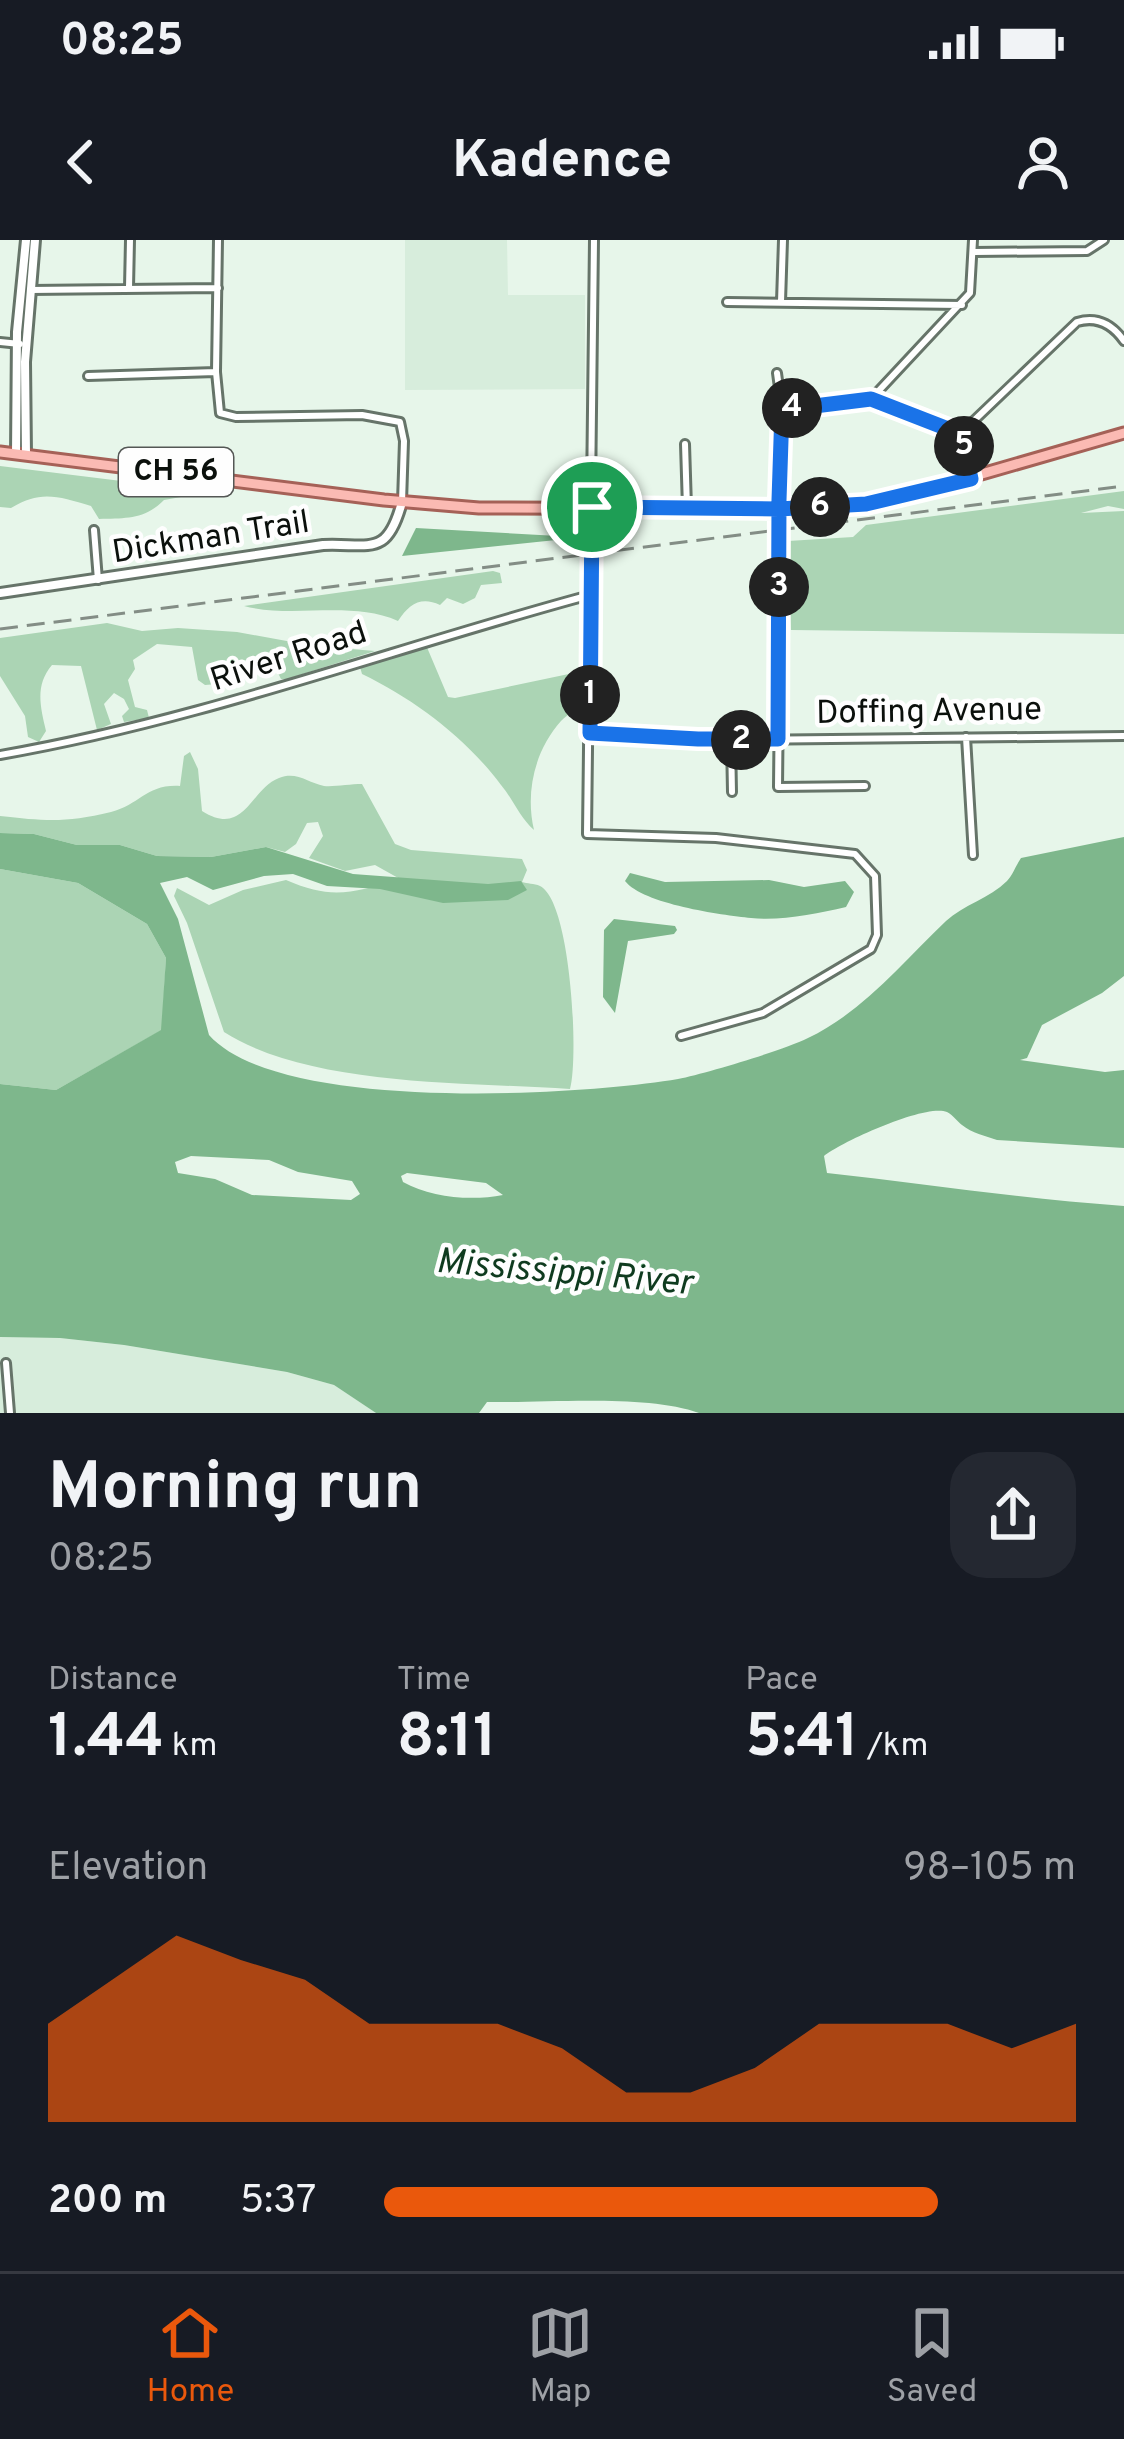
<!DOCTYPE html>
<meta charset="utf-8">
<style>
body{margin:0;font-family:Overpass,sans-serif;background:#242831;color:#f1f3f6;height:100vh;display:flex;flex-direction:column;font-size:45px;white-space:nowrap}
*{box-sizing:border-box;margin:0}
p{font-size:39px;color:#9ea1a6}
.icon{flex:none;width:66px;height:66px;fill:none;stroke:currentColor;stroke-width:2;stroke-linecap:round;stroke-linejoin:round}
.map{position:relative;height:1173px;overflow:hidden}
.drawer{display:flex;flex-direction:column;background:#171b24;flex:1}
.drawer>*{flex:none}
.pin{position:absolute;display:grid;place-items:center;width:102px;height:102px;color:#fff;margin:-51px;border:6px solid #fff;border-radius:50%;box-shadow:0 3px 12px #0007}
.km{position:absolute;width:60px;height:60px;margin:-30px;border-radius:50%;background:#222;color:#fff;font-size:33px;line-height:60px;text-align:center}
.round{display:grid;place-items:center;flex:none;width:126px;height:126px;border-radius:36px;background:#242831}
.summary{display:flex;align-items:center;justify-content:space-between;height:204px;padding:0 48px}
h1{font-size:66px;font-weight:700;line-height:90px}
.stats{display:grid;grid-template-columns:repeat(3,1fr);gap:18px;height:204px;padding:12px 48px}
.stats div{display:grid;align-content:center}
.stats b{font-size:60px;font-weight:700}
.stats small{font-size:33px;font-weight:400}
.stats p{font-size:33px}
.chart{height:336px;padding:24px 48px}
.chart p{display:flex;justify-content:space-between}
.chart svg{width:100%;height:216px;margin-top:12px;fill:#ea580c;opacity:.7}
ul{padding:0 48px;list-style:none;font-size:39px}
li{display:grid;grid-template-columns:192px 144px 1fr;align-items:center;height:90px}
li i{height:30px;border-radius:15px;background:#ea580c}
.status{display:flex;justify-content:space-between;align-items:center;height:84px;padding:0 60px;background:#171b24;direction:ltr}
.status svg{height:33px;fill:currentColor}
header{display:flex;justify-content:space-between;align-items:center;height:156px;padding:0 48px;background:#171b24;font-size:54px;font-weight:700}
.dock{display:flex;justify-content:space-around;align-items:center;height:168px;border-top:3px solid #363941;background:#171b24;font-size:33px;color:#9ea1a6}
.dock a{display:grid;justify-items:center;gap:6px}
.dock .current{color:#ea580c}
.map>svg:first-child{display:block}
</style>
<div class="status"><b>08:25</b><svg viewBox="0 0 49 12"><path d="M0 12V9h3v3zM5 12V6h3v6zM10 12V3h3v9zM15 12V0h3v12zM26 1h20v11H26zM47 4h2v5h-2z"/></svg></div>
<header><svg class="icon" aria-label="back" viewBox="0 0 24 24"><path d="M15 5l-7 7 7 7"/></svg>Kadence<svg class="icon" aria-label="person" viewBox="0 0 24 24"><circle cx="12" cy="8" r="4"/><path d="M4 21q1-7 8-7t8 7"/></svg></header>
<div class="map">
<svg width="1124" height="1173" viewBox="0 0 1124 1173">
<rect width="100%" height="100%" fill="#e7f6ea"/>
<path fill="#d7eddc" d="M 405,0 L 507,0 L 508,55 L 585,55 L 585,149 L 405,150 Z
M 0,1097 L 60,1098 L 124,1105 L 287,1132 L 334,1145 L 376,1173 L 0,1173 Z"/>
<path fill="#abd4b4" d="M 0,226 L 178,248 L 186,252 L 181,257 L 164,260 C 144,280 126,278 99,279 L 91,266 C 58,256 40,250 11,268 L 0,267 Z
M 1124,251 L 1124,269 L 1108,266 L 1081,273 L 1124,271 L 1124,394 L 791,390 L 788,301 L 853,297 L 866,285 Z
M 493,331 L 500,333 L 502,343 L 481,345 L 475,358 L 463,364 L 447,358 L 440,365 C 421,356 409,364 398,381 C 350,360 293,379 244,366 Z
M 107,383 L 142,391 L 178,388 L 237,392 L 314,406 L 375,411 L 287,439 L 281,439 L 275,427 C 255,417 239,418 219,429 L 217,444 L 205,445 L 198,440 L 192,407 L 157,404 L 133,420 L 135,429 L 128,440 L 135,467 L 147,470 L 149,478 L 124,482 L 122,476 L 129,469 L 124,459 L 114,453 L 104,464 L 111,484 L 97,490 L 81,426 L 52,425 C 35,445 40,466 46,491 L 39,502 L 28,497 L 25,476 L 0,436 L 0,398 Z
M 426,405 L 448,457 L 455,458 L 583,431 L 582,462 C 576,470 568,474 561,481 C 535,510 525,552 534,590 C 520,578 513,559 501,545 C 466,498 414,459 362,434 L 360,427 Z
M 190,512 L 198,529 L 202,571 C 245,598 250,549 279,538 C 297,531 308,543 324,546 C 334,547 350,544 362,544 L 395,604 L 411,610 L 522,619 L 527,630 L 522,642 C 527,644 534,643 540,646 C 571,661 579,817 570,849 C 469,842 310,847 224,792 L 187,683 L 174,656 L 177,648 L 209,665 L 243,650 L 286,640 C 332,660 352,653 400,639 L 375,625 L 345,631 L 309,618 L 323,596 L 318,582 L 307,583 L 296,604 L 285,612 L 266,607 L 211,617 L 157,616 L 120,605 L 77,605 L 34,594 L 0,593 L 0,576 C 45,581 66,583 111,572 C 140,565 146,544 180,546 L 184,516 Z
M 0,629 L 78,643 L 147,684 L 166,718 L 162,790 L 56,850 L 0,844 Z"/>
<path fill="#7eb78c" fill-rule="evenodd" d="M 416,288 L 558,296 L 556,300 L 402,316 Z
M 0,593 L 34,594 L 77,605 L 120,605 L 157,616 L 211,617 L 266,607 L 353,634 L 488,644 L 521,641 L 527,650 L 508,660 L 443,663 L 380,649 L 327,646 L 293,634 L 264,636 L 213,650 L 187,637 L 160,643 L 178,679 L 209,795 C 278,873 579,856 678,839 C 707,833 781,811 808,798 C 863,772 903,722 946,681 C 963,665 990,658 1007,641 C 1013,635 1016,625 1021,618 L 1124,597 L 1124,736 L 1102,753 L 1042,785 L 1027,818 L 1020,820 L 1105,832 L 1124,830 L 1124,908 L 997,900 C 985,896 972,893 962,885 C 957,881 953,875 947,872 C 926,863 841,902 824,916 L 827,933 C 927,944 1024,959 1124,966 L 1124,1173 L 699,1173 C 647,1154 546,1163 487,1162 L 479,1173 L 376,1173 L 334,1145 L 287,1132 L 124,1105 L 60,1098 L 0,1097 L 0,844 L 56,850 L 161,790 L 166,718 L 147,684 L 78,643 L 0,629 ZM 191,916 L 269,920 L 298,932 L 352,941 L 360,954 L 351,960 L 252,955 L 215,939 L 178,933 L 175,922 ZM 407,933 L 486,943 L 503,955 C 472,961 431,958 403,942 L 401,936 Z
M 630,633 L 665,642 L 769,640 L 804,647 L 845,641 L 854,652 L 846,667 C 816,674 781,681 751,678 C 721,675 643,664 625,641 Z
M 614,679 L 675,686 L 677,690 L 674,694 L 628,701 L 615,773 L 603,757 L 604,690 Z"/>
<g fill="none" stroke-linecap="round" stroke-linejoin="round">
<defs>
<path id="minor" d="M 218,0 L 216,132 L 220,173 L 236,177 L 362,175 L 400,182 L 404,201 L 402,262
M 594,0 L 587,594 L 716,598 L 855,614 L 875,636 L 877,695 L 871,709 L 763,773 L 681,796
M 974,12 L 1087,11 L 1104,0
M 129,48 L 130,0
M 30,50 L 218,48
M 727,62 L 962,65
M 781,62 L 783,0
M 0,102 L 20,104
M 777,133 L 782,170 L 778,547 L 865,546
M 88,136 L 216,132
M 871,159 L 970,53 L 973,0
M 782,170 L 871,159 L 961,193 L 970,235
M 961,193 L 1077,82 C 1097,76 1112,84 1124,101
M 685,204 L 687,268
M 94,290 L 98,340
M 590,493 L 742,500 L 1124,496
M 966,497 L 973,615
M 731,500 L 732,552
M 0,515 C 202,480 393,408 590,355
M 6,1123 L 10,1173"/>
<path id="tertiary" d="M 0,353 L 323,305 C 371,303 387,318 402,262"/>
<path id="secondary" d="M 16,214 L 17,92 L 26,0
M 26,215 L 25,122 L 35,0"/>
<path id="primary" d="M 0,212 L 384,260 L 479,268 L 779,269 L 895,259 L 1124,193"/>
</defs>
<use href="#minor" stroke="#667469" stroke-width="12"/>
<use href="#tertiary" stroke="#667469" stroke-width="14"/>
<use href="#secondary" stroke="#667469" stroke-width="14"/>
<use href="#primary" stroke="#a56157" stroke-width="15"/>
<use href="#minor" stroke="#fff" stroke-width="6"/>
<use href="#tertiary" stroke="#fff" stroke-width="8"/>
<use href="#secondary" stroke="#fff" stroke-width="8"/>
<use href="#primary" stroke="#fbbab3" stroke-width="9"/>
<path stroke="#838d85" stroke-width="3" stroke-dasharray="18 9" stroke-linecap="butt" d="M 0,389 L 1124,246"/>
</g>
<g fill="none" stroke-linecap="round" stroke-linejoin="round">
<defs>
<path id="route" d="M 592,267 L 590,493 L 698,499 L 778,499 C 778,419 779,339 779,260 L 782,170 L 871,159 L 961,194 L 971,239 L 866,264 L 779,269 L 592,267"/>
</defs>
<use href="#route" stroke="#fff" stroke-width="24"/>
<use href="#route" stroke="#1a73e8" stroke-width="15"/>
</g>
<g text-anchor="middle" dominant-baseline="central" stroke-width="9" stroke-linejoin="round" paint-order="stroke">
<rect fill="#fefefe" stroke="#545755" stroke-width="3" x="119" y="208" width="114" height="48" rx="9"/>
<g font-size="30" font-weight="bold" fill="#0b100c">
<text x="176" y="232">CH 56</text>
</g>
<g font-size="33" fill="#0b100c" stroke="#fefefe">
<text transform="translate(211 299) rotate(-9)">Dickman Trail</text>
<text transform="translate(289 418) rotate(-18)">River Road</text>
<text transform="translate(929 473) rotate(-1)">Doffing Avenue</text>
</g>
<g font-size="36" font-style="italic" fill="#0f3b1f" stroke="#fefefe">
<text transform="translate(564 1034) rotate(5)">Mississippi River</text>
</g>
</g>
</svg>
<div class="pin" style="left:592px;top:267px;background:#1e9e55"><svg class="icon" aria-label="arrive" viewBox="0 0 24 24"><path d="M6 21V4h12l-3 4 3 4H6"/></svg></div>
<b class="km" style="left:590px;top:455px">1</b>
<b class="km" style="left:741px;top:500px">2</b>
<b class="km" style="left:779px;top:347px">3</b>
<b class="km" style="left:792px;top:168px">4</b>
<b class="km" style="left:964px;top:206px">5</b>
<b class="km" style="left:820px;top:267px">6</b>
</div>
<section class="drawer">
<div class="summary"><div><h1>Morning run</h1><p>08:25</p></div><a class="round"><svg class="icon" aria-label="share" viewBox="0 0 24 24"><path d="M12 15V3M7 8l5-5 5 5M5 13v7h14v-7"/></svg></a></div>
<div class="stats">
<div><p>Distance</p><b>1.44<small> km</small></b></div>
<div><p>Time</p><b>8:11</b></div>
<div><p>Pace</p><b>5:41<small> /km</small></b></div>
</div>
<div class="chart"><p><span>Elevation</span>98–105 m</p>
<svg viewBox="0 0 160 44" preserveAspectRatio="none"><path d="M0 44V24L10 15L20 6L30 11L40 15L50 24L60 24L70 24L80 29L90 38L100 38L110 33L120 24L130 24L140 24L150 29L160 24V44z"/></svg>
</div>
<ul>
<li><b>200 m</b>5:37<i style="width:80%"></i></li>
</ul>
</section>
<nav class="dock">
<a class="current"><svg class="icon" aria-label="home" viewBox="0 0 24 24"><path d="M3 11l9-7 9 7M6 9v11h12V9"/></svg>Home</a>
<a><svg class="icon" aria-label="map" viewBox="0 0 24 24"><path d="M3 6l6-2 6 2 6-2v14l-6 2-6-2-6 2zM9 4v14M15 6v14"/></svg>Map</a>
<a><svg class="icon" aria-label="saved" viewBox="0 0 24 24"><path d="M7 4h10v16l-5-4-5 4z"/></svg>Saved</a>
</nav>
